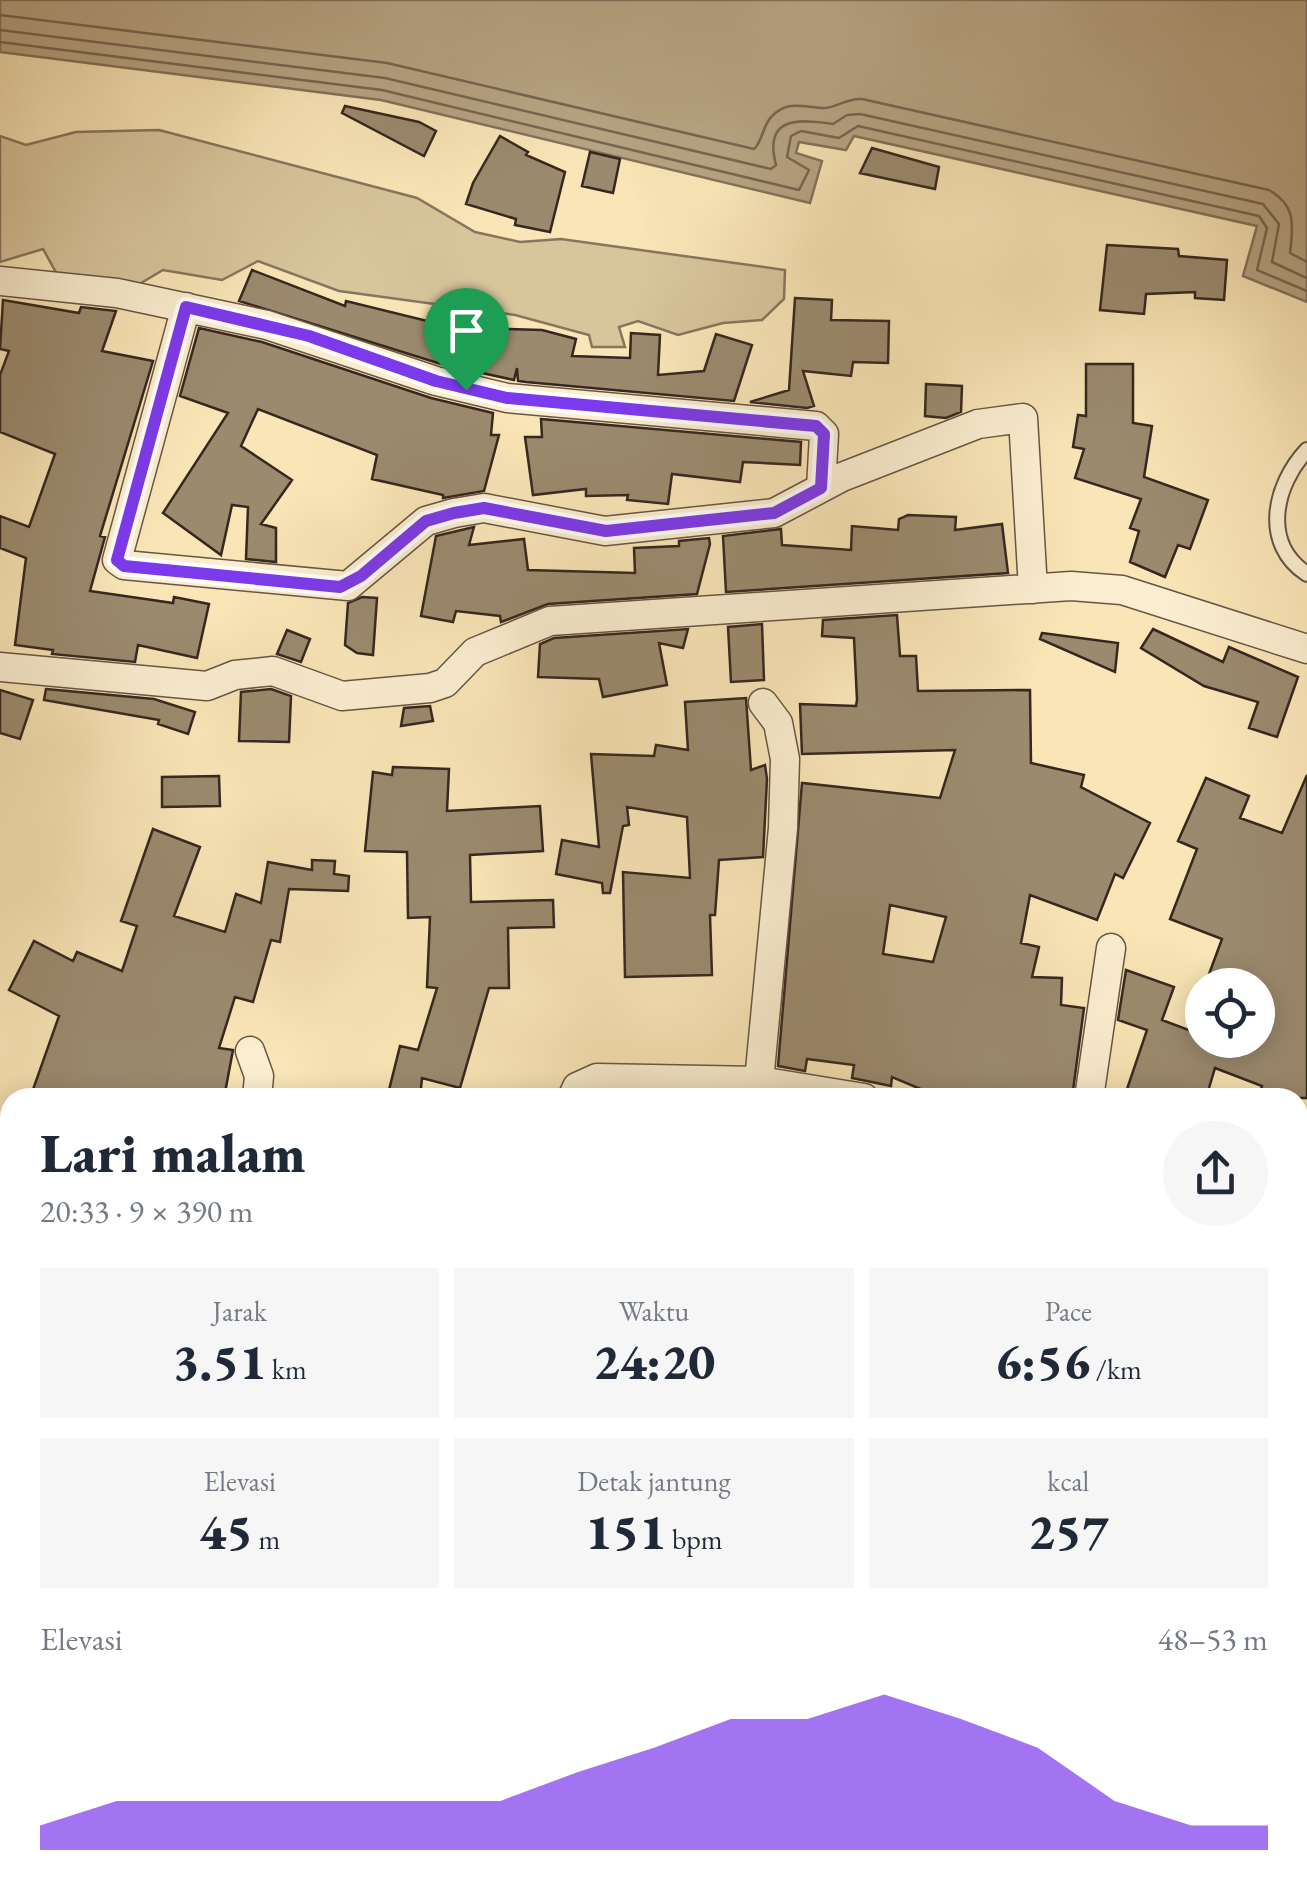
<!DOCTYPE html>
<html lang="id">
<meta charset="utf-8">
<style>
body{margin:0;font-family:"EB Garamond",serif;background:#f6f6f7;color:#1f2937;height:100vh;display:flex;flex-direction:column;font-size:38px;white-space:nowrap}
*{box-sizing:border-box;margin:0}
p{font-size:32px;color:#747a83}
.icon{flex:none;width:55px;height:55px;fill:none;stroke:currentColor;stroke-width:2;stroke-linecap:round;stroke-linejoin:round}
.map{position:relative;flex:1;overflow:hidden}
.sheet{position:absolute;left:0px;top:1088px;width:1308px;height:812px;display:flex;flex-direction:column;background:#fff;border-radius:30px 30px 0 0;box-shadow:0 5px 25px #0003}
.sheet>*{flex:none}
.fabs{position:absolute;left:1185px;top:968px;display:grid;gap:20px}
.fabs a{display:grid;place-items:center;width:90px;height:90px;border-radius:50%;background:#fff;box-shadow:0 5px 25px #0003;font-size:50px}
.pin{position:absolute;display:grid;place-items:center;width:85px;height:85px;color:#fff;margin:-102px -42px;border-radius:50% 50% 50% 0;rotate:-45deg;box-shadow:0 0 10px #0007}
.pin .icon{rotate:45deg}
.round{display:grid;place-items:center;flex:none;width:105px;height:105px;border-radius:52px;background:#f6f6f7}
.overview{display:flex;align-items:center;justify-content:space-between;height:170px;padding:0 40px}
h1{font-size:55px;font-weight:800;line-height:75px}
.figures{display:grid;grid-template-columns:repeat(3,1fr);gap:15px;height:170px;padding:10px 40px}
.figures div{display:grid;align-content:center;border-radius:0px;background:#f6f6f7;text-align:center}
.figures b{font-size:50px;font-weight:800}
.figures small{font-size:28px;font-weight:400}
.figures p{font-size:28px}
.chart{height:280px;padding:20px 40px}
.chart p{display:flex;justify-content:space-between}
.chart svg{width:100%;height:180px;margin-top:10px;fill:#7c3aed;opacity:.7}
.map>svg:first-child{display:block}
</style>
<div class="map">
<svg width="1307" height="1898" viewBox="0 0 1307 1898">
<rect width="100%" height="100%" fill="#f9e5b6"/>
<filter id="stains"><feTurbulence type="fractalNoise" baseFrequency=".002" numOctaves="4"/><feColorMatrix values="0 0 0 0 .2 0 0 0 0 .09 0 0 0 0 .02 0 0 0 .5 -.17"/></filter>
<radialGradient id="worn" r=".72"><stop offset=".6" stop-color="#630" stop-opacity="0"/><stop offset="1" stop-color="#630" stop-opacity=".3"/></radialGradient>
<path fill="#d8c59c" stroke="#87765e" stroke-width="2.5" d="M 159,130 L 417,198 L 475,232 L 520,242 L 561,239 L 785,270 L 784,299 L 762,320 L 723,323 L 678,335 L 638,321 L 619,327 L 625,347 L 592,347 L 589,335 L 515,315 L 339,291 L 258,261 L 222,280 L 163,270 L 136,286 L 58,276 L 43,249 L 0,262 L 0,136 L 26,145 L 76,132 Z"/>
<path fill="#b7a483" stroke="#83725b" stroke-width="2.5" d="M 0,0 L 1307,0 L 1307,302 L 1243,276 L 1257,226 L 854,136 L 846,150 L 799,142 L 796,153 L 822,161 L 810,203 L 381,100 L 0,52 Z"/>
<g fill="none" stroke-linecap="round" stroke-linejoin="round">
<path stroke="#766651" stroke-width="2.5" d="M 0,15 L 387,63 L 754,149 C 763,141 762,126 772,116 C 789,99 805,108 825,108 C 837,107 847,98 862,99 L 1269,190 C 1297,206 1293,226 1290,253 L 1307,262
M 0,30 L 385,78 L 771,169 L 776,165 C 763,116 799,119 833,124 L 847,115 L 860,114 L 1263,204 L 1279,224 L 1272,262 L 1307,278
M 0,42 L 382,90 L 799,190 L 809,170 L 787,157 L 791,136 L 801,131 L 839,138 L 858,126 L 1259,216 L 1267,228 L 1257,270 L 1307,291"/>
</g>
<path fill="#9b8a6e" stroke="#36271f" stroke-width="2.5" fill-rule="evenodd" d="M 345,106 L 419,122 L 436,131 L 424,156 L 342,113 Z
M 500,136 L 528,152 L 526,155 L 565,172 L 550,232 L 515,225 L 516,219 L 466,204 L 473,183 Z
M 872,148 L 939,167 L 935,189 L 860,173 Z
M 590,152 L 620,159 L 613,193 L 582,186 Z
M 1107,245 L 1178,249 L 1179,256 L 1227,260 L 1224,300 L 1195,298 L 1195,292 L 1146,294 L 1144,314 L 1100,310 Z
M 252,270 L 345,306 L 346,301 L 480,334 L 481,328 L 542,330 L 576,339 L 572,356 L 630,358 L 631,333 L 660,335 L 658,375 L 704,371 L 716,334 L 752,345 L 734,401 L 526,382 L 518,381 L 517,368 L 514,380 L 441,364 L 239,301 Z
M 795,298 L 832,300 L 831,320 L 889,321 L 888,363 L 853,362 L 851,376 L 803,371 L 814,406 L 807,408 L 750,402 L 789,390 Z
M 3,300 L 79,313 L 81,307 L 116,311 L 102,351 L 153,361 L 100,536 L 105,537 L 90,591 L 173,603 L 174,597 L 209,604 L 197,658 L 138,645 L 135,662 L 52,654 L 53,650 L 15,645 L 26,558 L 0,548 L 0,516 L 29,527 L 55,454 L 0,432 L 0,375 L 9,351 L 0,349 Z
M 199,328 L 262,342 L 431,398 L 493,413 L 491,435 L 499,435 L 484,491 L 443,498 L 443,495 L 372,479 L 377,455 L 258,409 L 241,446 L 292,480 L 261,524 L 276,528 L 276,562 L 246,559 L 248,507 L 232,505 L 221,555 L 163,513 L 228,413 L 180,396 Z
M 1086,364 L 1133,364 L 1133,423 L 1152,426 L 1144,477 L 1208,500 L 1190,549 L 1178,545 L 1165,577 L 1130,562 L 1139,531 L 1130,528 L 1141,499 L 1075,478 L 1084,449 L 1073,447 L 1078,415 L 1086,416 Z
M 926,384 L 962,386 L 961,412 L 946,418 L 925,416 Z
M 541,419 L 801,442 L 800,465 L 743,462 L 740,482 L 672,474 L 668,504 L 627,500 L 628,495 L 586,496 L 586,489 L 533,495 L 525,437 L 542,437 Z
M 908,515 L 956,517 L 955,530 L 1002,524 L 1008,573 L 726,592 L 723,536 L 781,529 L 782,545 L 851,550 L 852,526 L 898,530 L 899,519 Z
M 474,527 L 469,545 L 524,539 L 528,570 L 635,573 L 634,548 L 679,546 L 679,541 L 709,538 L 710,544 L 697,594 L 548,604 L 501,622 L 500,616 L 456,611 L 453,622 L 421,616 L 436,536 Z
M 362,597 L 377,598 L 373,655 L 357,653 L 345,645 L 348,603 Z
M 897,615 L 900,656 L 916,656 L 918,691 L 1030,690 L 1031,763 L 1084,775 L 1081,787 L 1150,823 L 1123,878 L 1115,874 L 1097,920 L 1030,895 L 1021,943 L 1039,947 L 1032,977 L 1062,978 L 1061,1005 L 1084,1008 L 1072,1098 L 942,1098 L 892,1077 L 891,1086 L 852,1078 L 854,1065 L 807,1059 L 805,1071 L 778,1066 L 802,783 L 940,798 L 955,750 L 802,754 L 800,704 L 856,706 L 857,700 L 854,638 L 822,636 L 823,620 ZM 890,905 L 946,917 L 933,962 L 883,954 Z
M 762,624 L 764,680 L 731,682 L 728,627 Z
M 688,629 L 683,648 L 659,643 L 667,685 L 603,697 L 599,679 L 538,677 L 540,644 L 554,638 Z
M 1153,629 L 1223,662 L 1229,647 L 1298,677 L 1277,737 L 1249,728 L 1258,702 L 1204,686 L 1141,648 Z
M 287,630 L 310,639 L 301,662 L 277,654 Z
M 1042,633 L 1118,643 L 1115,672 L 1040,639 Z
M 46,689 L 154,699 L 195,712 L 188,734 L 158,724 L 159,720 L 44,700 Z
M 271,689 L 291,696 L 289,742 L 239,741 L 241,692 Z
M 0,690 L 33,700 L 20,739 L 0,733 Z
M 746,698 L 751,770 L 765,765 L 767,779 L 763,857 L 719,860 L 715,915 L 710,915 L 712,975 L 625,977 L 623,872 L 690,878 L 687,817 L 627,807 L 629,825 L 623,826 L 610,893 L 603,893 L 602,883 L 556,874 L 562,840 L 599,847 L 591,754 L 654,756 L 656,745 L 688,750 L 685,702 Z
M 430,706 L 433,721 L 401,726 L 404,708 Z
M 393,767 L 449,769 L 447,811 L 540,806 L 543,851 L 470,855 L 471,902 L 553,900 L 554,927 L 508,928 L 509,988 L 489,988 L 460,1088 L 422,1078 L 420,1098 L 387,1098 L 400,1046 L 418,1050 L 437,988 L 427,987 L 430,917 L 408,918 L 407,852 L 365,851 L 373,772 L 392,775 Z
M 1307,775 L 1307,1098 L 1258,1098 L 1262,1086 L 1215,1068 L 1206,1098 L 1124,1098 L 1147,1030 L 1118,1020 L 1126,970 L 1174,987 L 1162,1020 L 1202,1035 L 1202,1040 L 1258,1040 L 1258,985 L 1205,985 L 1222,939 L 1170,919 L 1197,849 L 1178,841 L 1206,778 L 1249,796 L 1240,818 L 1282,833 Z
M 219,776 L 220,806 L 162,807 L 162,777 Z
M 153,829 L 200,847 L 174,916 L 225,932 L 236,894 L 261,903 L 268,862 L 312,870 L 312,860 L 335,861 L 334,874 L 349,876 L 348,891 L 289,889 L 280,942 L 271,940 L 253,1002 L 235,997 L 219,1048 L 233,1050 L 224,1098 L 30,1098 L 59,1016 L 9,990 L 34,941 L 73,961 L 77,952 L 122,971 L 137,926 L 121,921 Z"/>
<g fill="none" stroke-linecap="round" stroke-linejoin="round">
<defs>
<path id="lane" d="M 1307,450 C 1274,485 1261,544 1307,574"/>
<path id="street" d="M 0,281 L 117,293 L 267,325 L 436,381 L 507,398 L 816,426 L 824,434 L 821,488
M 186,307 L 117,560 L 124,565 L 348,586 L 426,521 L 454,513 L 484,508 L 605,531 L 774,513 L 842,477 L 978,424 L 1023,418 L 1033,589
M 0,667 L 207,686 L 235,675 L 273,671 L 342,696 L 430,688 L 445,683 L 475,652 L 550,621 L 1071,586 L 1122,590 L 1307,649
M 250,1051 L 259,1076 L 257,1098
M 759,1081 L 783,828 L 785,759 L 778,723 L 763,703
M 572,1098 L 577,1087 L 597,1078 L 759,1081 L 864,1098
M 1089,1098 L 1111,948
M 1298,1201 L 1307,1203
M 1298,1319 L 1307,1321
M 0,1426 L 10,1429
M 1298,1673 L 1307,1675
M 0,1729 L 10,1733
M 1298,1767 L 1307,1731
M 1263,1898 L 1265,1890"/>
<path id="secondary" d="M 953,1890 L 965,1898
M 342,1898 L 346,1890"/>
<path id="highway" d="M 0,1209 L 10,1210
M 1298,1447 L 1307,1448"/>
</defs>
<use href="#lane" stroke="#675645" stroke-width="18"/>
<use href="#street" stroke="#675645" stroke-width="31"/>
<use href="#secondary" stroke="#36271f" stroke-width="44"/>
<use href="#highway" stroke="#36271f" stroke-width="56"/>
<use href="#lane" stroke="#fbeed0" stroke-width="14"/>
<use href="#street" stroke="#fbeed0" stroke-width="28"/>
<use href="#secondary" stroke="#fbeed0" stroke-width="40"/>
<use href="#highway" stroke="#f9e5b6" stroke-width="52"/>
</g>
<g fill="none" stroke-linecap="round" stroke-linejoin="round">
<defs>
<path id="route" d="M 186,307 L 309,336 L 436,381 L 507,398 L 816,426 L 824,434 L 821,488 L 774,513 L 606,531 L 484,508 L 454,513 L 426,521 L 361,576 L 340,587 L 124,566 L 117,560 Z"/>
</defs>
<use href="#route" stroke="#fff" stroke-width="20"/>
<use href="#route" stroke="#7c3aed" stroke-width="12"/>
</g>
<rect width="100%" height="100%" filter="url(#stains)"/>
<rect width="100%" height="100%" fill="url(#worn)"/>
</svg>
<div class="fabs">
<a><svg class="icon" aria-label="locate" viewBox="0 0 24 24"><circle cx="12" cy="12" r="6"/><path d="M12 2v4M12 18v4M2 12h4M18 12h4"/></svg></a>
</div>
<div class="pin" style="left:466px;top:390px;background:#1e9e55"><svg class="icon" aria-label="arrive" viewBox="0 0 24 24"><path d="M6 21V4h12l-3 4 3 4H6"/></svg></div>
<section class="sheet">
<div class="overview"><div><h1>Lari malam</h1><p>20:33 · 9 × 390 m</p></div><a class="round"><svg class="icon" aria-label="share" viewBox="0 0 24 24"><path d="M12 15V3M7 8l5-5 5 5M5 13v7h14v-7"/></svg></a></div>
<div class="figures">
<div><p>Jarak</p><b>3.51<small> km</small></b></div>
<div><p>Waktu</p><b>24:20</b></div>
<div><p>Pace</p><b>6:56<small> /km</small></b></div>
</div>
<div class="figures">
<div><p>Elevasi</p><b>45<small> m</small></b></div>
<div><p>Detak jantung</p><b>151<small> bpm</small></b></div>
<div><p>kcal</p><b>257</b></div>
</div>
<div class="chart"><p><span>Elevasi</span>48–53 m</p>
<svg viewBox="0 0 160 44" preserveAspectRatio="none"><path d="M0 44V38L10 32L20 32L30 32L40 32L50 32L60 32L70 25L80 19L90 12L100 12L110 6L120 12L130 19L140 32L150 38L160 38V44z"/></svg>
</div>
</section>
</div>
